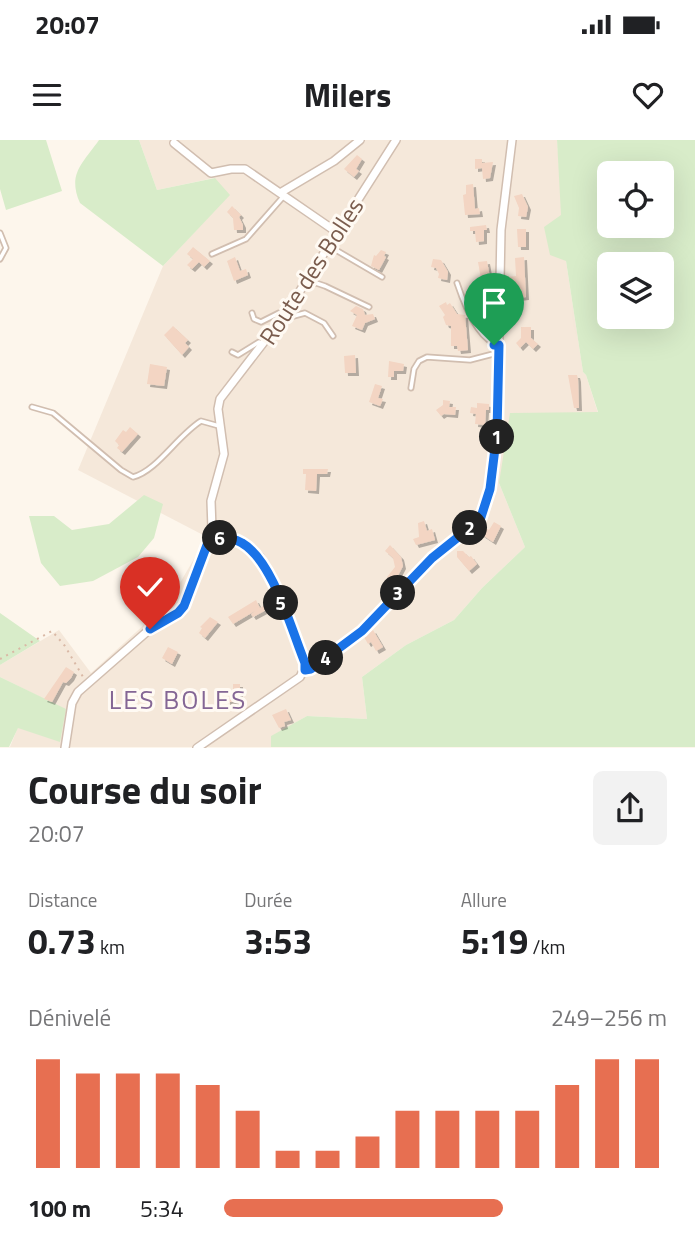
<!DOCTYPE html>
<html lang="fr">
<meta charset="utf-8">
<style>
body{margin:0;font-family:"Titillium Web",sans-serif;background:#f2f2f2;color:#202124;height:100vh;display:flex;flex-direction:column;font-size:26px;white-space:nowrap}
*{box-sizing:border-box;margin:0}
p{font-size:23px;color:#757577}
.icon{flex:none;width:38px;height:38px;fill:none;stroke:currentColor;stroke-width:2;stroke-linecap:round;stroke-linejoin:round}
.map{position:relative;height:608px;overflow:hidden}
.details{display:flex;flex-direction:column;background:#fff;flex:1}
.details>*{flex:none}
.tools{position:absolute;left:597px;top:21px;display:grid;gap:14px}
.tools a{display:grid;place-items:center;width:77px;height:77px;border-radius:10px;background:#fff;box-shadow:0 7px 28px #0002;font-size:35px}
.pin{position:absolute;display:grid;place-items:center;width:60px;height:60px;color:#fff;margin:-72px -30px;border-radius:50% 50% 50% 0;rotate:-45deg;box-shadow:0 0 7px #0007}
.pin .icon{rotate:45deg}
.km{position:absolute;width:35px;height:35px;margin:-18px;border-radius:50%;background:#222;color:#fff;font-size:19px;line-height:35px;text-align:center}
.round{display:grid;place-items:center;flex:none;width:74px;height:74px;border-radius:10px;background:#f2f2f2}
.summary{display:flex;align-items:center;justify-content:space-between;height:119px;padding:0 28px}
h1{font-size:38px;font-weight:700;line-height:52px}
.figures{display:grid;grid-template-columns:repeat(3,1fr);gap:10px;height:119px;padding:7px 28px}
.figures div{display:grid;align-content:center}
.figures b{font-size:35px;font-weight:700}
.figures small{font-size:19px;font-weight:400}
.figures p{font-size:19px}
.chart{height:196px;padding:14px 28px}
.chart p{display:flex;justify-content:space-between}
.chart svg{width:100%;height:126px;margin-top:7px;stroke:#e76f51;stroke-width:6}
ul{padding:0 28px;list-style:none;font-size:23px}
li{display:grid;grid-template-columns:112px 84px 1fr;align-items:center;height:52px}
li i{height:18px;border-radius:9px;background:#e76f51}
.status{display:flex;justify-content:space-between;align-items:center;height:49px;padding:0 35px;background:#fff;direction:ltr}
.status svg{height:19px;fill:currentColor}
header{display:flex;justify-content:space-between;align-items:center;height:91px;padding:0 28px;background:#fff;font-size:32px;font-weight:700}
.map>svg:first-child{display:block}
</style>
<div class="status"><b>20:07</b><svg viewBox="0 0 49 12"><path d="M0 12V9h3v3zM5 12V6h3v6zM10 12V3h3v9zM15 12V0h3v12zM26 1h20v11H26zM47 4h2v5h-2z"/></svg></div>
<header><svg class="icon" aria-label="menu" viewBox="0 0 24 24"><path d="M4 6h16M4 12h16M4 18h16"/></svg>Milers<svg class="icon" aria-label="heart" viewBox="0 0 24 24"><path d="M12 20l-8-8c-3-5 5-10 8-4 3-6 11-1 8 4z"/></svg></header>
<div class="map">
<svg width="695" height="608" viewBox="0 0 695 608">
<defs>
<filter id="shadow"><feDropShadow dx="3" dy="3" stdDeviation="0" flood-color="#0004"/></filter>
</defs>
<rect width="100%" height="100%" fill="#fdf6ec"/>
<path fill="#f5e8da" d="M 139,0 L 557,0 L 566,121 L 583,232 L 586,235 L 598,273 L 499,343 L 525,407 L 482,448 L 454,480 L 406,505 L 362,537 L 367,579 L 307,576 L 272,596 L 271,607 L 10,607 L 18,587 L 66,570 L 0,537 L 0,525 L 59,490 L 91,533 L 168,463 L 207,397 L 78,330 L 163,126 L 229,55 L 214,38 L 157,50 Z"/>
<path fill="#d8ecc9" fill-rule="evenodd" d="M 0,0 L 46,0 L 62,51 L 6,70 L 0,49 Z
M 99,0 L 139,0 L 157,50 L 215,38 L 230,55 L 163,126 L 80,63 C 67,34 83,23 99,0 Z
M 557,0 L 695,0 L 695,607 L 271,607 L 271,596 L 307,576 L 367,579 L 362,537 L 406,505 L 454,480 L 482,448 L 525,407 L 499,343 L 510,273 L 598,272 L 586,235 L 583,232 L 566,121 L 550,115 L 544,87 L 561,75 ZM 609,33 L 662,33 L 662,86 L 609,86 ZM 609,124 L 662,124 L 662,177 L 609,177 Z
M 144,355 L 163,364 L 154,398 L 138,417 L 93,441 L 60,446 L 41,423 L 29,376 L 54,376 L 72,390 L 109,384 Z
M 0,473 L 40,501 L 0,525 Z
M 0,537 L 66,569 L 60,602 L 18,588 L 9,607 L 0,607 Z"/>
<path fill="#f3d5c3" filter="url(#shadow)" d="M 357,15 L 362,19 L 356,29 L 359,31 L 354,37 L 344,29 Z
M 475,19 L 482,19 L 482,23 L 493,22 L 490,38 L 483,39 L 482,28 L 475,29 Z
M 473,44 L 475,69 L 479,68 L 480,74 L 465,75 L 463,55 L 466,54 L 466,45 Z
M 522,54 L 528,67 L 526,77 L 518,76 L 519,68 L 514,56 Z
M 232,66 L 241,75 L 239,77 L 243,85 L 243,90 L 234,90 L 233,78 L 227,72 Z
M 486,85 L 487,90 L 484,90 L 484,101 L 476,102 L 475,91 L 470,91 L 470,87 Z
M 517,89 L 526,89 L 526,107 L 518,107 Z
M 193,107 L 210,121 L 204,127 L 199,122 L 192,129 L 187,125 L 193,119 L 187,114 Z
M 381,110 L 386,112 L 384,116 L 386,117 L 379,130 L 371,126 L 374,115 L 376,116 Z
M 235,117 L 240,131 L 246,129 L 248,135 L 234,141 L 227,121 Z
M 524,117 L 526,157 L 509,159 L 508,137 L 516,136 L 515,118 Z
M 433,119 L 441,120 L 444,125 L 448,132 L 447,140 L 438,138 L 439,134 L 436,128 L 431,127 Z
M 487,121 L 490,138 L 481,139 L 478,122 Z
M 446,162 L 447,165 L 450,163 L 457,174 L 465,175 L 468,210 L 458,211 L 457,206 L 451,206 L 451,186 L 446,185 L 443,177 L 445,175 L 439,166 Z
M 356,166 L 363,169 L 365,175 L 373,174 L 375,179 L 365,183 L 362,190 L 352,186 L 357,175 L 350,171 Z
M 173,186 L 188,200 L 185,203 L 189,207 L 182,215 L 164,195 Z
M 521,187 L 531,187 L 531,198 L 538,204 L 533,209 L 526,202 L 520,208 L 516,203 L 521,198 Z
M 355,215 L 356,233 L 345,233 L 344,216 Z
M 389,221 L 404,224 L 403,231 L 394,231 L 394,237 L 388,237 Z
M 150,224 L 167,227 L 164,246 L 147,244 Z
M 568,235 L 577,235 L 578,239 L 579,268 L 574,268 Z
M 375,244 L 382,246 L 378,258 L 383,259 L 380,266 L 369,262 Z
M 443,260 L 450,261 L 449,267 L 456,267 L 455,275 L 444,274 L 441,276 L 436,270 L 443,265 Z
M 477,263 L 489,264 L 489,270 L 486,270 L 485,285 L 475,284 L 476,274 L 470,273 L 471,267 L 477,268 Z
M 130,287 L 138,294 L 122,312 L 117,308 L 119,305 L 115,301 L 123,290 L 126,292 Z
M 303,329 L 328,329 L 327,334 L 317,334 L 316,351 L 305,350 L 306,334 L 303,334 Z
M 424,381 L 427,391 L 432,389 L 435,400 L 416,405 L 413,399 L 419,397 L 418,383 Z
M 494,382 L 501,386 L 493,402 L 478,392 L 482,386 L 489,390 Z
M 390,405 L 401,417 L 403,426 L 394,443 L 387,437 L 395,427 L 393,418 L 385,411 Z
M 457,411 L 463,411 L 469,417 L 471,416 L 477,424 L 469,431 L 457,417 Z
M 256,460 L 260,468 L 265,465 L 268,469 L 253,477 L 251,474 L 255,471 L 233,484 L 228,477 Z
M 210,477 L 218,482 L 205,498 L 199,493 L 202,488 L 200,487 Z
M 373,490 L 383,507 L 376,511 L 371,502 L 368,504 L 364,497 Z
M 168,507 L 178,512 L 172,524 L 162,518 Z
M 66,527 L 74,532 L 71,538 L 66,543 L 63,542 L 52,562 L 44,559 Z
M 233,544 L 240,544 L 240,557 L 242,557 L 242,562 L 227,562 L 227,558 L 232,558 L 233,554 Z
M 286,569 L 291,580 L 284,582 L 285,586 L 279,588 L 272,575 Z"/>
<g fill="none" stroke-linecap="round" stroke-linejoin="round">
<defs>
<path id="lane" d="M 0,93 L 6,108 L 0,119
M 329,106 L 382,137
M 212,114 L 246,99 L 283,57
M 307,140 L 325,146 L 369,167
M 457,143 C 463,161 478,201 499,205
M 252,173 L 254,179 L 261,182 L 279,173 L 290,177 L 305,173 L 324,183 L 333,196
M 232,212 L 238,215 L 259,202 L 263,205
M 411,248 L 414,229 L 419,221 L 427,217 L 470,220 L 497,213
M 32,267 L 53,273 L 121,330 L 133,337 C 157,331 177,296 201,281 L 219,286"/>
<path id="street" d="M 174,3 L 211,33 L 231,29 L 245,29 L 338,93
M 280,53 L 334,21 L 360,0
M 305,530 L 311,529 L 362,491 L 432,418 L 473,386 L 481,377 L 490,349 L 497,292 L 501,90 L 512,0
M 65,608 L 72,563 L 78,552 L 150,489 L 178,473 L 184,466 L 212,389 L 211,361 L 224,314 L 218,269 L 220,259 L 284,176 L 396,0
M 197,608 L 300,537 L 305,527 L 273,442 L 260,417 L 242,403 L 210,397"/>
</defs>
<use href="#lane" stroke="#d1beb0" stroke-width="7"/>
<use href="#street" stroke="#d1beb0" stroke-width="10"/>
<path stroke="#d9b8a5" stroke-width="2" stroke-dasharray="2 5" stroke-linecap="butt" d="M 0,519 L 52,491 L 65,506 L 83,537"/>
<use href="#lane" stroke="#fff" stroke-width="3.5"/>
<use href="#street" stroke="#fff" stroke-width="7"/>
</g>
<g fill="none" stroke-linecap="round" stroke-linejoin="round">
<defs>
<path id="route" d="M 150,489 L 178,473 L 184,466 L 210,397 C 221,398 233,397 242,403 C 273,421 291,489 305,523 L 305,530 L 311,529 L 362,491 L 432,418 L 472,386 L 481,377 L 490,349 L 497,292 L 499,205 L 494,205"/>
</defs>
<use href="#route" stroke="#fff" stroke-width="14"/>
<use href="#route" stroke="#1a73e8" stroke-width="9"/>
</g>
<g text-anchor="middle" dominant-baseline="central" stroke-width="6" stroke-linejoin="round" paint-order="stroke">
<g font-size="24" fill="#7a5c4d" stroke="#fffaf3">
<text transform="translate(311 131) rotate(-57)">Route des Bolles</text>
</g>
<g font-size="26" letter-spacing="2" fill="#846695" stroke="#fffaf3">
<text x="178" y="559">LES BOLES</text>
</g>
</g>
</svg>
<div class="tools">
<a><svg class="icon" aria-label="locate" viewBox="0 0 24 24"><circle cx="12" cy="12" r="6"/><path d="M12 2v4M12 18v4M2 12h4M18 12h4"/></svg></a>
<a><svg class="icon" aria-label="layers" viewBox="0 0 24 24"><path d="M12 4l9 5-9 5-9-5zM3 14l9 5 9-5"/></svg></a>
</div>
<div class="pin" style="left:494px;top:205px;background:#1e9e55"><svg class="icon" aria-label="arrive" viewBox="0 0 24 24"><path d="M6 21V4h12l-3 4 3 4H6"/></svg></div>
<div class="pin" style="left:150px;top:489px;background:#d93025"><svg class="icon" aria-label="check" viewBox="0 0 24 24"><path d="M5 12l5 5 9-10"/></svg></div>
<b class="km" style="left:497px;top:297px">1</b>
<b class="km" style="left:470px;top:388px">2</b>
<b class="km" style="left:398px;top:453px">3</b>
<b class="km" style="left:326px;top:518px">4</b>
<b class="km" style="left:281px;top:463px">5</b>
<b class="km" style="left:220px;top:398px">6</b>
</div>
<section class="details">
<div class="summary"><div><h1>Course du soir</h1><p>20:07</p></div><a class="round"><svg class="icon" aria-label="share" viewBox="0 0 24 24"><path d="M12 15V3M7 8l5-5 5 5M5 13v7h14v-7"/></svg></a></div>
<div class="figures">
<div><p>Distance</p><b>0.73<small> km</small></b></div>
<div><p>Durée</p><b>3:53</b></div>
<div><p>Allure</p><b>5:19<small> /km</small></b></div>
</div>
<div class="chart"><p><span>Dénivelé</span>249–256 m</p>
<svg viewBox="0 0 160 44" preserveAspectRatio="none"><path d="M5 44V6M15 44V11M25 44V11M35 44V11M45 44V15M55 44V24M65 44V38M75 44V38M85 44V33M95 44V24M105 44V24M115 44V24M125 44V24M135 44V15M145 44V6M155 44V6"/></svg>
</div>
<ul>
<li><b>100 m</b>5:34<i style="width:63%"></i></li>
</ul>
</section>
